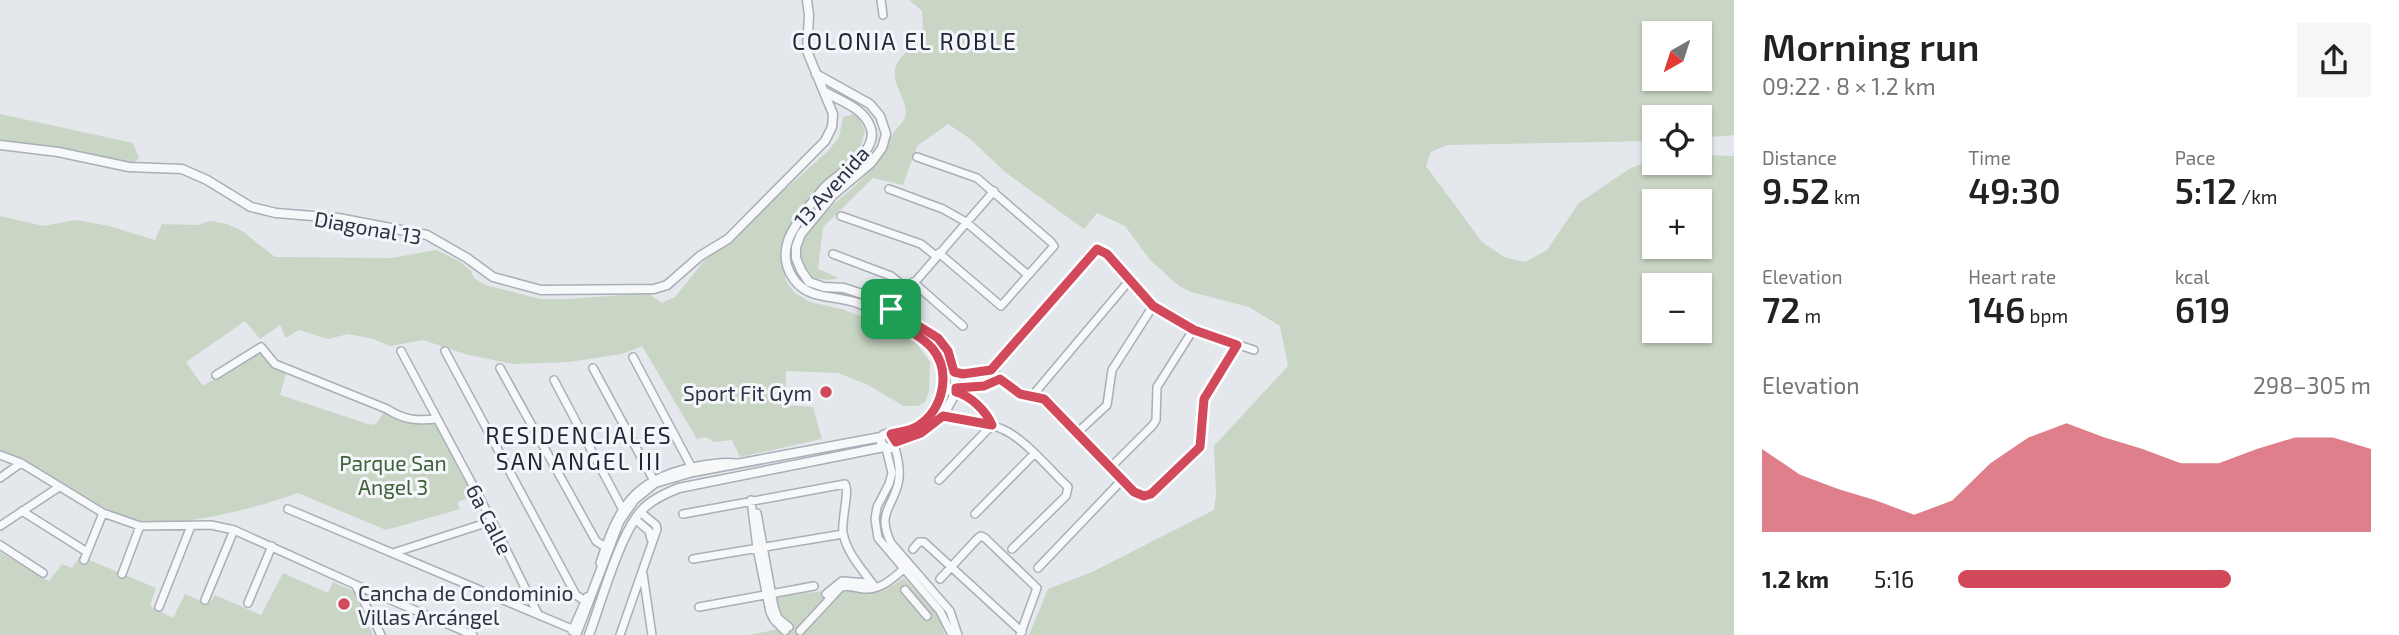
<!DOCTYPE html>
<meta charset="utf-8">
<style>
body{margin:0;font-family:"Exo 2",sans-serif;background:#f6f6f6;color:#222;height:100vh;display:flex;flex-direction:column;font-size:26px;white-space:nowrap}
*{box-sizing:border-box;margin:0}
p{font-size:23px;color:#767676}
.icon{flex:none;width:38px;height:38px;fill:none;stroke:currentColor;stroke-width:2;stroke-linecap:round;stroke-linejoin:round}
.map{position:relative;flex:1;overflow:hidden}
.details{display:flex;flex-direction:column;background:#fff;width:665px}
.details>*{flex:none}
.needle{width:46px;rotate:219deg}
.tools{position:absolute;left:1642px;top:21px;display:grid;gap:14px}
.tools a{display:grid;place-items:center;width:70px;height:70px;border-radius:0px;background:#fff;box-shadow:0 2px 5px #0004;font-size:35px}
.pin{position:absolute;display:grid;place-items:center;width:60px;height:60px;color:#fff;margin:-30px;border-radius:14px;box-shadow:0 4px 10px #0006}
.round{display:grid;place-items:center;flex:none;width:74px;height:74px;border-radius:0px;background:#f6f6f6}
.summary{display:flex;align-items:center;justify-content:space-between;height:119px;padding:0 28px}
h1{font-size:38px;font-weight:600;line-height:52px}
.stats{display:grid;grid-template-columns:repeat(3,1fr);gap:10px;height:119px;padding:7px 28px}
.stats div{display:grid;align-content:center}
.stats b{font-size:35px;font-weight:600}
.stats small{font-size:19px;font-weight:400}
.stats p{font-size:19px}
.chart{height:196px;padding:14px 28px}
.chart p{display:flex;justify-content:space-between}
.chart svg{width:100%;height:126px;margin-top:7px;fill:#d1495b;opacity:.7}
ul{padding:0 28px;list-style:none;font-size:23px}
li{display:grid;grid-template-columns:112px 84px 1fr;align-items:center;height:52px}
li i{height:18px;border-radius:9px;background:#d1495b}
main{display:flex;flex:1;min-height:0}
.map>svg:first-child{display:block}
</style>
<main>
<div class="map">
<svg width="1734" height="635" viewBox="0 0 1734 635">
<rect width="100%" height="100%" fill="#e4e7ec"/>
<path fill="#c9d6c5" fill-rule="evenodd" d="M 909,0 L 1734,0 L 1734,135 L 1699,138 L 1699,117 L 1654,117 L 1654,141 L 1447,145 L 1431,152 L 1426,166 L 1482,242 L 1504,257 L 1525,262 L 1547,250 L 1579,203 L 1629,169 L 1654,159 L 1654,163 L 1699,163 L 1699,155 L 1734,156 L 1734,635 L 1029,635 L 1048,589 L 1092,572 L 1214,510 L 1216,495 L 1214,446 L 1288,366 L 1280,326 L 1249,307 L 1191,292 L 1179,286 L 1150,260 L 1125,226 L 1097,213 L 1084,229 L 1005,172 L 969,138 L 948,124 L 917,146 L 903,185 L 873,178 L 823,227 L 818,269 L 839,278 L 828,280 L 810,278 C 807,274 803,269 801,264 C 789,234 841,200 859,182 C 874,167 882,151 893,134 C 896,128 903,123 905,117 C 910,100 889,85 896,66 C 901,53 917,45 922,32 C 924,27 922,17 922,11 ZM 1654,33 L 1699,33 L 1699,79 L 1654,79 ZM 1654,201 L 1699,201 L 1699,247 L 1654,247 ZM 1654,285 L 1699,285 L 1699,331 L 1654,331 Z
M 0,114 L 133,143 L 139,158 L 130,166 L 35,149 L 0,150 Z
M 853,114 L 860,119 L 865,131 L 861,145 L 790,228 L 783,242 L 782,261 L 786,281 L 795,293 L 810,302 L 842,309 L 896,330 L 918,345 L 930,362 L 929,392 L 925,402 L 918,406 L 904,406 L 866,384 L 838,373 L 786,371 L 785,405 L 813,407 L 822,439 L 740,457 L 732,440 L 714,442 L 706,437 L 697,439 L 642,346 L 622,354 L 569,362 L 513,364 L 465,354 L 423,340 L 390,346 L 373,339 L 348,334 L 328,339 L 299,330 L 286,338 L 280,325 L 260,339 L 245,321 L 186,362 L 203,386 L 260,351 L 287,371 L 280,395 L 371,425 L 377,423 L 384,412 L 405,422 L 437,424 L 474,496 L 457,502 L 460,509 L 386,530 L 298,493 C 261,506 224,516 184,521 C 171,522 155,525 142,522 C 104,514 50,474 14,455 L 0,450 L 0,216 L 43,226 L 76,220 L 109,226 L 155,240 L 162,224 L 197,225 L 210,221 L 227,224 L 242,231 L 275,257 L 392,258 L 436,250 L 459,261 L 471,271 L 474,278 L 485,285 L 540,299 L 569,299 L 648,293 L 662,303 L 675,297 L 708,256 L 732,241 L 764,208 L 827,152 L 839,137 L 843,117 Z
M 0,552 L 49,581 L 62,564 L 72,568 L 80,556 L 156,588 L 150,606 L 173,618 L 185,594 L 209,604 L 215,595 L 261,615 L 283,573 L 328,593 L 333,582 L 353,591 L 373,635 L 0,635 Z
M 904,578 L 938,615 L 945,635 L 749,635 L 779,629 L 776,598 L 779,596 L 843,589 L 877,593 L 886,590 Z"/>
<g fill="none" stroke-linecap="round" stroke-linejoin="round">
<defs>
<path id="minor" d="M 881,0 L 883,15
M 917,157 L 977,178 L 1051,242 L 1054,246 L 1001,306 L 939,253
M 889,189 L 943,209 L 966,222 L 1028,275
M 841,216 L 921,244 L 936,256
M 833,254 L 891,276 L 907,289
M 913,282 L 963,326
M 889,312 L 994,191
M 401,351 L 492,521 L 538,614
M 445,351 L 576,595 L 585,601
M 633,357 L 692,468
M 500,368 L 596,541 L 605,547
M 593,368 L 653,479
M 991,370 L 1097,249 L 1107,254 L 1153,306 L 1193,330 L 1254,350
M 954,372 L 963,374 L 991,370 L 1020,394 L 1044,399 L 1134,492 L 1144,496 L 1151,494 L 1200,447 L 1204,399 L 1237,345
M 216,375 L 261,347 L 275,364 L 387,409 C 404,420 416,421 437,419
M 554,380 L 622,508
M 956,388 L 988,385 L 1000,379
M 942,389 C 963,394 984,403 992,425
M 1033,395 L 1129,281
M 934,410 C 954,424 981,419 1002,429 C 1024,438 1050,470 1068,487 L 1066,496 L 1012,549
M 1077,433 L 1107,405 L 1112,370 L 1153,306
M 894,445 C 898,457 901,472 898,484 C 891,510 877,513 891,543 L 950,611 L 958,635
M 886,448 L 892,473 L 889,484 L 877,507 L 875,519 L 878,538 L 940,611 L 952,635
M 0,455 L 21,463 L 103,513 L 140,526 L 211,525 L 234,530 L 356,585 L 473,635
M 1111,467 L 1153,425 L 1156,420 L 1157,387 L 1193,330
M 0,478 L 21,463
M 939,480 L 992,425
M 751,500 L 757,548 L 770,612 L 774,620 L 785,631
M 288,509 L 572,629
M 22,511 L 87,552
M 757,513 L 774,607 L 778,618 L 789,627
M 683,514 L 845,484 C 850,491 841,520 843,533 C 847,554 863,570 875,587
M 975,514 L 1034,454
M 635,519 L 649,531 L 651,539
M 0,526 L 59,487
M 0,545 L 43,573
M 913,549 L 919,542 L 924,542 L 1022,632
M 393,553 L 492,521
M 693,559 L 843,534
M 84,560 L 103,513
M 600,563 C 618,508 632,480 693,467 C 707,464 722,461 736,463
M 1038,568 L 1122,480
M 122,574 L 140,526
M 643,574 L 652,635
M 940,579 L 978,538 L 981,536 L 985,538 L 1037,588 L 1020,635
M 356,586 L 381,635
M 905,590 L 927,616
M 826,594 L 842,581 L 868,583 L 875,587
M 205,600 L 234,530
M 248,603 L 272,546
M 159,607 L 191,526
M 699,607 L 814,586
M 572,631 L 587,597
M 800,631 L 841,587 C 849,585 856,588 864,589 C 882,590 893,578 906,567
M 620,635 L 657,529 L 656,525 L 640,512"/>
<path id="tertiary" d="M 816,74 L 870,104 L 880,116 L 886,134 L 882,148 L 871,163 L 833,195 L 801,234 L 796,247 L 796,258 L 801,270 L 809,282 L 824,287 L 844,288 L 865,295 L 926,330 L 948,350 L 954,372 L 956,392 L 943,416 L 921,433 L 896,442 L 891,448 L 884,447 L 880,440 L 883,435 L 889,433 L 894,436 L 896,442
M 825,92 C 841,101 863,108 870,126 C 881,150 841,172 826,186 C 820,192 815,200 809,206 C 793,228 775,251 793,278 C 809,302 837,294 860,304 C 890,316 948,345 943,383 C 941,395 938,407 929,416 C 918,428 907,430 891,434
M 0,145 L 58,152 L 129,167 L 182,169 L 207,180 L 251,207 L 276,213 L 338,218 L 427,235 L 467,258 L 493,277 L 541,290 L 654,289 L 667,285 L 700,256 L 728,239 L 825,141 L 832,127 L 833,114 L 807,51 L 809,15 L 807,0
M 576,635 L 619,522 L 634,500 L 655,483 L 693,472 L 881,437
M 589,635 C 601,603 620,533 642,510 C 652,499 666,493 679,488 L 884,447"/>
</defs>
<use href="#minor" stroke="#a9aeb7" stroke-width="10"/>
<use href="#tertiary" stroke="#a9aeb7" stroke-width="11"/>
<use href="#minor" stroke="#f7f8fa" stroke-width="7"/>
<use href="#tertiary" stroke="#f7f8fa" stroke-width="8"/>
</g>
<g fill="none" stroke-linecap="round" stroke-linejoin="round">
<defs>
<path id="route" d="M 1097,249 L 1107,254 L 1153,306 L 1194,330 L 1237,345 L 1204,399 L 1200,447 L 1151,494 L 1144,496 L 1134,492 L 1044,399 L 1020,394 L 1000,379 L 984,386 L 956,388 L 956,392 C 971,396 986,411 992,425 L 943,416 L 921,433 L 896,442 L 891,434 C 900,432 911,431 918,426 C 943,410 952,372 932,348 C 920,335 902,326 886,317 L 891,309 L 938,338 L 948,351 L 954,372 L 963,374 L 991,370 Z"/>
</defs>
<use href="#route" stroke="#fff" stroke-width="14"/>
<use href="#route" stroke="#d1495b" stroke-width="9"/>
</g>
<g fill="#d1495b" stroke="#f4f6f9" stroke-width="2.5">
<circle cx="826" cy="392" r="7"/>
<circle cx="344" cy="604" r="7"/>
</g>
<g text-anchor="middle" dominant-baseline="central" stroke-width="6" stroke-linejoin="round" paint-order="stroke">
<g font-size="21" fill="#2b3445" stroke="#f4f6f9">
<text transform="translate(831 186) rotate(-48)">13 Avenida</text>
<text transform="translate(368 227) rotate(10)">Diagonal 13</text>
<text transform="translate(490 519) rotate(63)">6a Calle</text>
</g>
<g font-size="21" fill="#2b3445" stroke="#f4f6f9" text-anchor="end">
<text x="812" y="392">Sport Fit Gym</text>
<text x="358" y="592" text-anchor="start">Cancha de Condominio<tspan x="358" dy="24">Villas Arcángel</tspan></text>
</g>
<g font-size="21" fill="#3f6138" stroke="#f4f6f9">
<text x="393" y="462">Parque San<tspan x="393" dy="24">Angel 3</tspan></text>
</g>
<g font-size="23" letter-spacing="2" fill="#1d2536" stroke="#f4f6f9">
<text x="905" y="41">COLONIA EL ROBLE</text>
<text x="579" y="435">RESIDENCIALES<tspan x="579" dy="26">SAN ANGEL III</tspan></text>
</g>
</g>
</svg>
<div class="tools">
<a><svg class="needle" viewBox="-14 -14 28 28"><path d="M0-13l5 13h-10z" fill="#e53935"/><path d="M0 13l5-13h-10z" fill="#767676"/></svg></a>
<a><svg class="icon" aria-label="locate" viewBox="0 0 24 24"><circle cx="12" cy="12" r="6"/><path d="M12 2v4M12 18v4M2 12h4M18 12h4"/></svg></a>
<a>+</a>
<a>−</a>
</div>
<div class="pin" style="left:891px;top:309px;background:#1e9e55"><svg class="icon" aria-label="arrive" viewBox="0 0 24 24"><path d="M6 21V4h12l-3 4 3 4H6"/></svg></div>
</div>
<section class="details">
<div class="summary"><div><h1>Morning run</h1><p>09:22 · 8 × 1.2 km</p></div><a class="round"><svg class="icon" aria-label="share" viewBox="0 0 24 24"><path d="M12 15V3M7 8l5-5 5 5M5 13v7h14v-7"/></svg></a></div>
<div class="stats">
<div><p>Distance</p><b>9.52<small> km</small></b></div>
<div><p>Time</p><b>49:30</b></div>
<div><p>Pace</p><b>5:12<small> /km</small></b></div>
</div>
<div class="stats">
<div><p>Elevation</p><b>72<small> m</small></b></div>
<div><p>Heart rate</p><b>146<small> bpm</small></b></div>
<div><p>kcal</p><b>619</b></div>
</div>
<div class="chart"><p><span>Elevation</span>298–305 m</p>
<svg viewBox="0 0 160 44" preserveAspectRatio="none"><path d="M0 44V15L10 24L20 29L30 33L40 38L50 33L60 20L70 11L80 6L90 11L100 15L110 20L120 20L130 15L140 11L150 11L160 15V44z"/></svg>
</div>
<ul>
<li><b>1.2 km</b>5:16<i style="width:66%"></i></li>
</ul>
</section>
</main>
